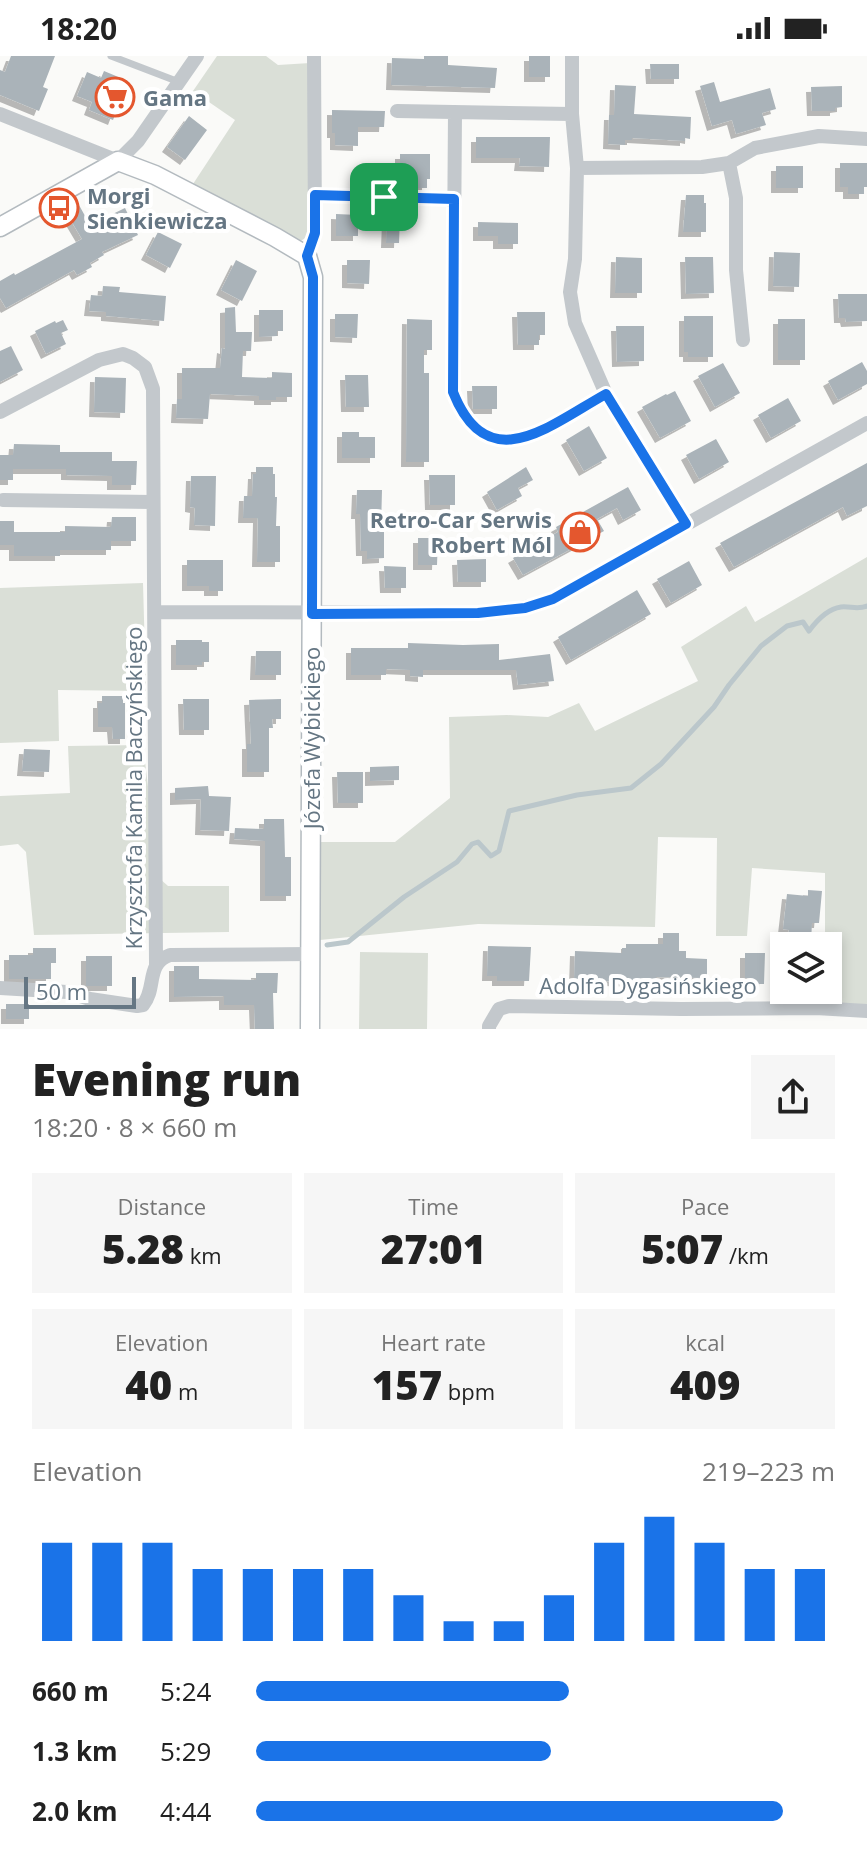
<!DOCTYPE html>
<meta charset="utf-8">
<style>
body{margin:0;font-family:"Open Sans",sans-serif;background:#f6f6f6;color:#222;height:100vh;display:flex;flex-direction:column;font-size:30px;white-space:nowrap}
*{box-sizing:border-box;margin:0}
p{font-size:26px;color:#767676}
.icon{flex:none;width:44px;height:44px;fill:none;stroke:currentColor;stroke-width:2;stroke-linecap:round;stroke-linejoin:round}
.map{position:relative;height:973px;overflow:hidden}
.drawer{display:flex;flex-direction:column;background:#fff;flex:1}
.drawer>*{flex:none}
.fabs{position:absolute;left:770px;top:876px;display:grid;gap:16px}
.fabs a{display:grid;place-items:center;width:72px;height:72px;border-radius:0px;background:#fff;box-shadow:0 4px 12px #0003;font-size:40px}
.scale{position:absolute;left:24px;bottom:20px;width:112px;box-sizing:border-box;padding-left:8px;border:4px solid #657683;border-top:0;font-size:22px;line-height:28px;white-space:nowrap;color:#657683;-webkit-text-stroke:6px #fff;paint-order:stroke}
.pin{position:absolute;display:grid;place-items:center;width:68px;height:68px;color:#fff;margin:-34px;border-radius:16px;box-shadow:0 4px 12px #0006}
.round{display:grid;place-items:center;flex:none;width:84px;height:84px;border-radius:0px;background:#f6f6f6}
.head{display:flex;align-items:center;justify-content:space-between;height:136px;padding:0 32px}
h1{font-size:44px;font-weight:800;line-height:60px}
.metrics{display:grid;grid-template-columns:repeat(3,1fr);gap:12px;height:136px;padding:8px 32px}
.metrics div{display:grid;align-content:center;border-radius:0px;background:#f6f6f6;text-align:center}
.metrics b{font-size:40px;font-weight:800}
.metrics small{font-size:22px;font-weight:400}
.metrics p{font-size:22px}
.chart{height:224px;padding:16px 32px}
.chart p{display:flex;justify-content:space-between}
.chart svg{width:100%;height:144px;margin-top:8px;stroke:#1a73e8;stroke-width:6}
ul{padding:0 32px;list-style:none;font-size:26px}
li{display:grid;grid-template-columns:128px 96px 1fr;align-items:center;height:60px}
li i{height:20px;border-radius:10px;background:#1a73e8}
.status{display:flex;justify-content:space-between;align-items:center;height:56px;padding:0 40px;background:#fff;direction:ltr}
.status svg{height:22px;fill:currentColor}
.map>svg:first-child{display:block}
</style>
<div class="status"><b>18:20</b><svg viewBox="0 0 49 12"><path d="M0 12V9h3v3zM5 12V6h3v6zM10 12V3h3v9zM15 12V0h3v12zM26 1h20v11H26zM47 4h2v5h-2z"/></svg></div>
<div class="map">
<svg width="867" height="973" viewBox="0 0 867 973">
<defs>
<filter id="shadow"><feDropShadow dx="-5" dy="5" stdDeviation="0" flood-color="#0004"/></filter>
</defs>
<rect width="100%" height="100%" fill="#fafaf8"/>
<path fill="#dadfd7" d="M 217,0 L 266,0 L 278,9 L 310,7 L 310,179 L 299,186 L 193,128 L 235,64 L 193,35 Z
M 867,501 L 867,961 L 825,958 L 825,934 L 828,934 L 828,890 L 825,890 L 825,817 L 752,812 L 747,880 L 716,880 L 717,782 L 658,781 L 655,871 L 478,868 L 320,884 L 319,786 L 395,786 L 450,742 L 449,661 L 507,659 L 548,661 L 579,647 L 595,675 L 698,625 L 681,591 L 746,550 L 755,566 Z
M 143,527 L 146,635 L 58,634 L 59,685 L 0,687 L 0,532 Z
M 143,689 L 159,822 L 168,830 L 229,830 L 229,876 L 34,879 L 26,796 L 18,788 L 0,790 L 0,740 L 70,737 L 68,690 Z
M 360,896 L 428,897 L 427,973 L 359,973 Z"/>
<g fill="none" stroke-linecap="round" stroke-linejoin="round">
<path stroke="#bbc7cb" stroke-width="5" d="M 327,889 L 348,886 L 404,841 L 457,806 L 472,788 L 478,786 L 491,800 L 499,795 L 509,755 L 577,739 L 631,732 L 661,708 L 714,651 L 729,629 L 761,590 L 787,570 L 803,566 L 809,575 C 817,564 827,553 841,551 C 850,550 858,554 867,550"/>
</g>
<path fill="#aab3b9" filter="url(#shadow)" d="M 11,0 L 55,0 L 43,31 L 48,33 L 39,55 L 0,39 L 0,14 L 5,16 Z
M 424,0 L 448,0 L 448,9 L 497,12 L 495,32 L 391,29 L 392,2 L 424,3 Z
M 529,0 L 550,0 L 550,21 L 529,21 Z
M 650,8 L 679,8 L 679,23 L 651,23 Z
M 104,15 L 128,25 L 113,64 L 89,54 L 92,46 L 77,40 L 87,16 L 101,22 Z
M 714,26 L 720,46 L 770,32 L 776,53 L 762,57 L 766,69 L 736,78 L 732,64 L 712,70 L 700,30 Z
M 615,29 L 636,30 L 634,58 L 691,61 L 690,83 L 685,82 L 685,85 L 632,82 L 632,84 L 625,84 L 625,89 L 608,88 L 609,59 L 614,59 Z
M 842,30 L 842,51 L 835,52 L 835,55 L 812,55 L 811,31 Z
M 332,54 L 385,55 L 384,71 L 358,71 L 358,90 L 335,89 L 335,77 L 332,77 Z
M 189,60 L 207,74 L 185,104 L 167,91 Z
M 476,81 L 550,81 L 549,111 L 519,110 L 520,102 L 476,102 Z
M 400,98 L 430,98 L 430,123 L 427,123 L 427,132 L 403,132 L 403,122 L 400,123 Z
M 840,107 L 867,107 L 867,131 L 864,131 L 864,138 L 848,138 L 848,131 L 840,131 Z
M 776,110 L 803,110 L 803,132 L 776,132 Z
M 686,139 L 704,139 L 704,147 L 706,147 L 706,176 L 683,176 Z
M 79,149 L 90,169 L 125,152 L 138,179 L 102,196 L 104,199 L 90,207 L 92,211 L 77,219 L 74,214 L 6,252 L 0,242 L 0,225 L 14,217 L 15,219 L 82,183 L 66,156 Z
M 336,158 L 358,159 L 358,180 L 336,180 Z
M 387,161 L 400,161 L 399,187 L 386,187 Z
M 478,166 L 518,167 L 518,188 L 498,188 L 498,180 L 478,180 Z
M 158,176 L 182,188 L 170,212 L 146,199 Z
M 774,196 L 800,197 L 799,231 L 773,230 Z
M 616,201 L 642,202 L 642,237 L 615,237 Z
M 685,201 L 713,201 L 714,237 L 686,238 Z
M 236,204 L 257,215 L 242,245 L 221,234 Z
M 347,204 L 370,204 L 369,228 L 347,227 Z
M 103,230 L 120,231 L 119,236 L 166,240 L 164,265 L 106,260 L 106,256 L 89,255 L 91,239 L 102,240 Z
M 838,238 L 867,238 L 867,265 L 846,266 L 845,262 L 839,262 Z
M 235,251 L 236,276 L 252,276 L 251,295 L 243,295 L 242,321 L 272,322 L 272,316 L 292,317 L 292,341 L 276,341 L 276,344 L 259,344 L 259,340 L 210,338 L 208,363 L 176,362 L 177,343 L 182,343 L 182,312 L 220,312 L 222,292 L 225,293 L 225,252 Z
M 259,254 L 283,254 L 283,275 L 277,275 L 277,280 L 259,281 Z
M 517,256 L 545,256 L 545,279 L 539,279 L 539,289 L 518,289 Z
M 335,258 L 358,258 L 357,282 L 335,281 Z
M 684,260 L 713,260 L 713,301 L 688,301 L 688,296 L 684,296 Z
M 407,263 L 432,264 L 432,294 L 424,294 L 424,317 L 429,317 L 429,406 L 406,406 Z
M 778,263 L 805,263 L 805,304 L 778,304 Z
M 63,264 L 68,274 L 61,277 L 66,288 L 46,298 L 35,275 L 55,265 L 56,267 Z
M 616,270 L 644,270 L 644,305 L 617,306 Z
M 11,290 L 23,314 L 0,326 L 0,295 Z
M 862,306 L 867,315 L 867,328 L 838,344 L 828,325 Z
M 723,307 L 740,337 L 715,351 L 698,320 Z
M 345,319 L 368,319 L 369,351 L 346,351 Z
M 95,321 L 126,322 L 125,357 L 94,356 Z
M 472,330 L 497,330 L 497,353 L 473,353 Z
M 675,335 L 691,365 L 660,382 L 642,351 L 666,338 L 667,339 Z
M 788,342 L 801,365 L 771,382 L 758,359 Z
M 589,370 L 607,402 L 584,415 L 566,384 Z
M 342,376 L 359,376 L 359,381 L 375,381 L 375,402 L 342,402 Z
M 716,383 L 729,406 L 699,423 L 686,399 Z
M 14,388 L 60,389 L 60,396 L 112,396 L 112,405 L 137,405 L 136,429 L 112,429 L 112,420 L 66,419 L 66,413 L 13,413 L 13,424 L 0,424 L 0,399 L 13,399 Z
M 867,407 L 867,450 L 847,460 L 843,451 L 734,511 L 720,487 Z
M 256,411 L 273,411 L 273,418 L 275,418 L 275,441 L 277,441 L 276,470 L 280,470 L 280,506 L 257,506 L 258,462 L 243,462 L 244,440 L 252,440 L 253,418 L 256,418 Z
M 526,411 L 533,424 L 518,432 L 522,440 L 497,454 L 487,436 Z
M 429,419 L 455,419 L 455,449 L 430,449 Z
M 191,420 L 216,420 L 215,470 L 194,469 L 195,452 L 190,451 Z
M 628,431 L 641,454 L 623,464 L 617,452 L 597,463 L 604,475 L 523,519 L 513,502 L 558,476 L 556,471 Z
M 357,434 L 382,434 L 381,472 L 384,472 L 384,502 L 367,503 L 367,495 L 361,495 L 360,458 L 356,458 Z
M 112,461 L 136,461 L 136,485 L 111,485 L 111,494 L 60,494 L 60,500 L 14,500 L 14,489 L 0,489 L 0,465 L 14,465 L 14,476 L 65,476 L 65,470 L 111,471 Z
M 418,482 L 438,482 L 437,509 L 418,509 Z
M 486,503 L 486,526 L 458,526 L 457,504 Z
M 187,504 L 223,504 L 223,535 L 209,535 L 209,530 L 187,530 Z
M 689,505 L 702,529 L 671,547 L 657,523 Z
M 384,510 L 406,511 L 406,532 L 385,532 Z
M 637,534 L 651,558 L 571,604 L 558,581 Z
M 176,584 L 202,584 L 202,586 L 209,586 L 209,606 L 202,606 L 202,609 L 176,609 Z
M 408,587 L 463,589 L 499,588 L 499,604 L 550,598 L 554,625 L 518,629 L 516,614 L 423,614 L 423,621 L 410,620 L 410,614 L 386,613 L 386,619 L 351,619 L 351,592 L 408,592 Z
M 256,595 L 281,595 L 281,619 L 255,619 Z
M 102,640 L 123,640 L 123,647 L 125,647 L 125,683 L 113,683 L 112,671 L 98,671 L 98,647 L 102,647 Z
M 183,643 L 209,643 L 209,674 L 184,674 Z
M 281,643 L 281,663 L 272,663 L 273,672 L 269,672 L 269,716 L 247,716 L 247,688 L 251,688 L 249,644 Z
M 24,693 L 50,694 L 49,716 L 22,715 Z
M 399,710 L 399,724 L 370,725 L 370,711 Z
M 337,716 L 363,716 L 363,747 L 338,747 Z
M 208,730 L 209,740 L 231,741 L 229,775 L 200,774 L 201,743 L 175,744 L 175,732 Z
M 264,763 L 284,763 L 285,801 L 291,801 L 291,840 L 265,840 L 265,785 L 234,783 L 235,772 L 264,773 Z
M 808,834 L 822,835 L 819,867 L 812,867 L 811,886 L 788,884 L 789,874 L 783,873 L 787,838 L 808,840 Z
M 663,877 L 679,877 L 679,895 L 686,895 L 686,902 L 707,903 L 707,922 L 656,921 L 656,926 L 604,925 L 604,928 L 574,925 L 575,895 L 622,897 L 622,892 L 626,892 L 626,888 L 663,888 Z
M 488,890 L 531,891 L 529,925 L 497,925 L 497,920 L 487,920 Z
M 33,892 L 56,892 L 56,907 L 51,907 L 51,923 L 9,923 L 9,899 L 33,899 Z
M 745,897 L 765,897 L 764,928 L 752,928 L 752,922 L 745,922 Z
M 86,900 L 112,900 L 112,930 L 86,930 Z
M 174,910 L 199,910 L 199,923 L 256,924 L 256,917 L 278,917 L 277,937 L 273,937 L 274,973 L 255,973 L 254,949 L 224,949 L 224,940 L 174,941 Z
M 6,948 L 29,948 L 29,963 L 6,963 Z"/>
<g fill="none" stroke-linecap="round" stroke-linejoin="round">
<defs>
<path id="secondary" d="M 0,171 L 118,105 L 155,119 L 275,181 L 307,200 L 313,221 L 310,973"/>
</defs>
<use href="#secondary" stroke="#b3babf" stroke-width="21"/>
<path stroke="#c3c8cc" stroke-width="7" d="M 111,0 L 179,26"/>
<path stroke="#c3c8cc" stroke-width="14" d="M 572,0 L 572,58 L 577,112 L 575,203 L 570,236 L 575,267 L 606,338 L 686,468
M 397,55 L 572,58
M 455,56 L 453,336 C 488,424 550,369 606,338
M 0,58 L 118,105 L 138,85 L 197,0
M 729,107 L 736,142 L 736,214 L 743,284
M 577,112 L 702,111 L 729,107 L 755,92 L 819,80 L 867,83
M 315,139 L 454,143
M 307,200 L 315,177 L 314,0
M 0,356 L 99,304 L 123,298 L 133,302 L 145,311 L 153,333 L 156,908
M 3,444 L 152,446
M 155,556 L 478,557 C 504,556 528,552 553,543 L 867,367
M 0,932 L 67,936 L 90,943 L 137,950 L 143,949 C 157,932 145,908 170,899 L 310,898
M 489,973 L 489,970 L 499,953 L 509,950 L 681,953 L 816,952 L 867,955"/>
<use href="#secondary" stroke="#fff" stroke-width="18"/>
</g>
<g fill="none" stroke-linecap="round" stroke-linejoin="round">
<defs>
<path id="route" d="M 315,139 L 454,143 L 453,336 C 488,424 550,369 606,338 L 686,468 L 553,543 L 525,552 L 478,557 L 312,558 L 313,221 L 307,200 L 315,177 Z"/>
</defs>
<use href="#route" stroke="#fff" stroke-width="16"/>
<use href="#route" stroke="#1a73e8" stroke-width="10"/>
</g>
<defs>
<symbol id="supermarket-ring" viewBox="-11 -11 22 22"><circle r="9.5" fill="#fff" stroke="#e4572e" stroke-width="1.5"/><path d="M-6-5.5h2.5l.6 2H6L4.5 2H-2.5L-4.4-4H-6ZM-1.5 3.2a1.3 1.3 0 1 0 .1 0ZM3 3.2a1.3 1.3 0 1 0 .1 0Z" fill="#e4572e"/></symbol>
<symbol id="bus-ring" viewBox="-11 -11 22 22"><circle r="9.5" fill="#fff" stroke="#e4572e" stroke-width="1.5"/><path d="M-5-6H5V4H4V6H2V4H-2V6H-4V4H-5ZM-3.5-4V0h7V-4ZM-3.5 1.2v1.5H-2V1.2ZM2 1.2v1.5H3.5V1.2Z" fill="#e4572e"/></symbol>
<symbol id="shop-ring" viewBox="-11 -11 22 22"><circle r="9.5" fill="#fff" stroke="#e4572e" stroke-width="1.5"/><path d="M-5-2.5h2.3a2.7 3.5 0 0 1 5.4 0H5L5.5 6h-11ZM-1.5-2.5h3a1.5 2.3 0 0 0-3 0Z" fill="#e4572e"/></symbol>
</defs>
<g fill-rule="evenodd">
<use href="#supermarket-ring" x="93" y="19" width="44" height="44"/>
<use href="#bus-ring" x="37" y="130" width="44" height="44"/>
<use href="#shop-ring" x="558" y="454" width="44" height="44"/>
</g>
<g text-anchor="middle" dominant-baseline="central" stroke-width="8" stroke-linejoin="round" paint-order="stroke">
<g font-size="22" font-weight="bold" fill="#657683" stroke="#fff" text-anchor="start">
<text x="143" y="41">Gama</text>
<text x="87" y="139">Morgi<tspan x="87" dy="25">Sienkiewicza</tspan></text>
<text x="552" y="463" text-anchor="end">Retro-Car Serwis<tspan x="552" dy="25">Robert Mól</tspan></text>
</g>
<g font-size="22" fill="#657683" stroke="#fff">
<text transform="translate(311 682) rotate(-90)">Józefa Wybickiego</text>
<text transform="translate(133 732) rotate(-90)">Krzysztofa Kamila Baczyńskiego</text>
<text x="648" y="929">Adolfa Dygasińskiego</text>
</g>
</g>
</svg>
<div class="fabs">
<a><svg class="icon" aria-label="layers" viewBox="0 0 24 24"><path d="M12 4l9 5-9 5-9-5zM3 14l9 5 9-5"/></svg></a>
</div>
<div class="scale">50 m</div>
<div class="pin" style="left:384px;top:141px;background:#1e9e55"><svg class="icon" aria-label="arrive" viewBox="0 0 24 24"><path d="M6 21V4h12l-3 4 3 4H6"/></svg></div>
</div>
<section class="drawer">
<div class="head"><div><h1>Evening run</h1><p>18:20 · 8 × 660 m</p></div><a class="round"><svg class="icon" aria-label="share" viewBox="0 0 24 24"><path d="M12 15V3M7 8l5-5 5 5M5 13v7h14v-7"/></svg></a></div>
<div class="metrics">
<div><p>Distance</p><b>5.28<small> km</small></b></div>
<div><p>Time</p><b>27:01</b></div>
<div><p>Pace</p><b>5:07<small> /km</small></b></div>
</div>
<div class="metrics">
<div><p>Elevation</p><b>40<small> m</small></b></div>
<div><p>Heart rate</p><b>157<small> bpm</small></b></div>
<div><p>kcal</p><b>409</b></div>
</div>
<div class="chart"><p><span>Elevation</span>219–223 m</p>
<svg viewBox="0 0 160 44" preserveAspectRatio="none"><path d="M5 44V14M15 44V14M25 44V14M35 44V22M45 44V22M55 44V22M65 44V22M75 44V30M85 44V38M95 44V38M105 44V30M115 44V14M125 44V6M135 44V14M145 44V22M155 44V22"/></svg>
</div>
<ul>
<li><b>660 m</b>5:24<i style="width:54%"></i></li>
<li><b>1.3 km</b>5:29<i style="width:51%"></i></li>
<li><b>2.0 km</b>4:44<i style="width:91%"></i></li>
</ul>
</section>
